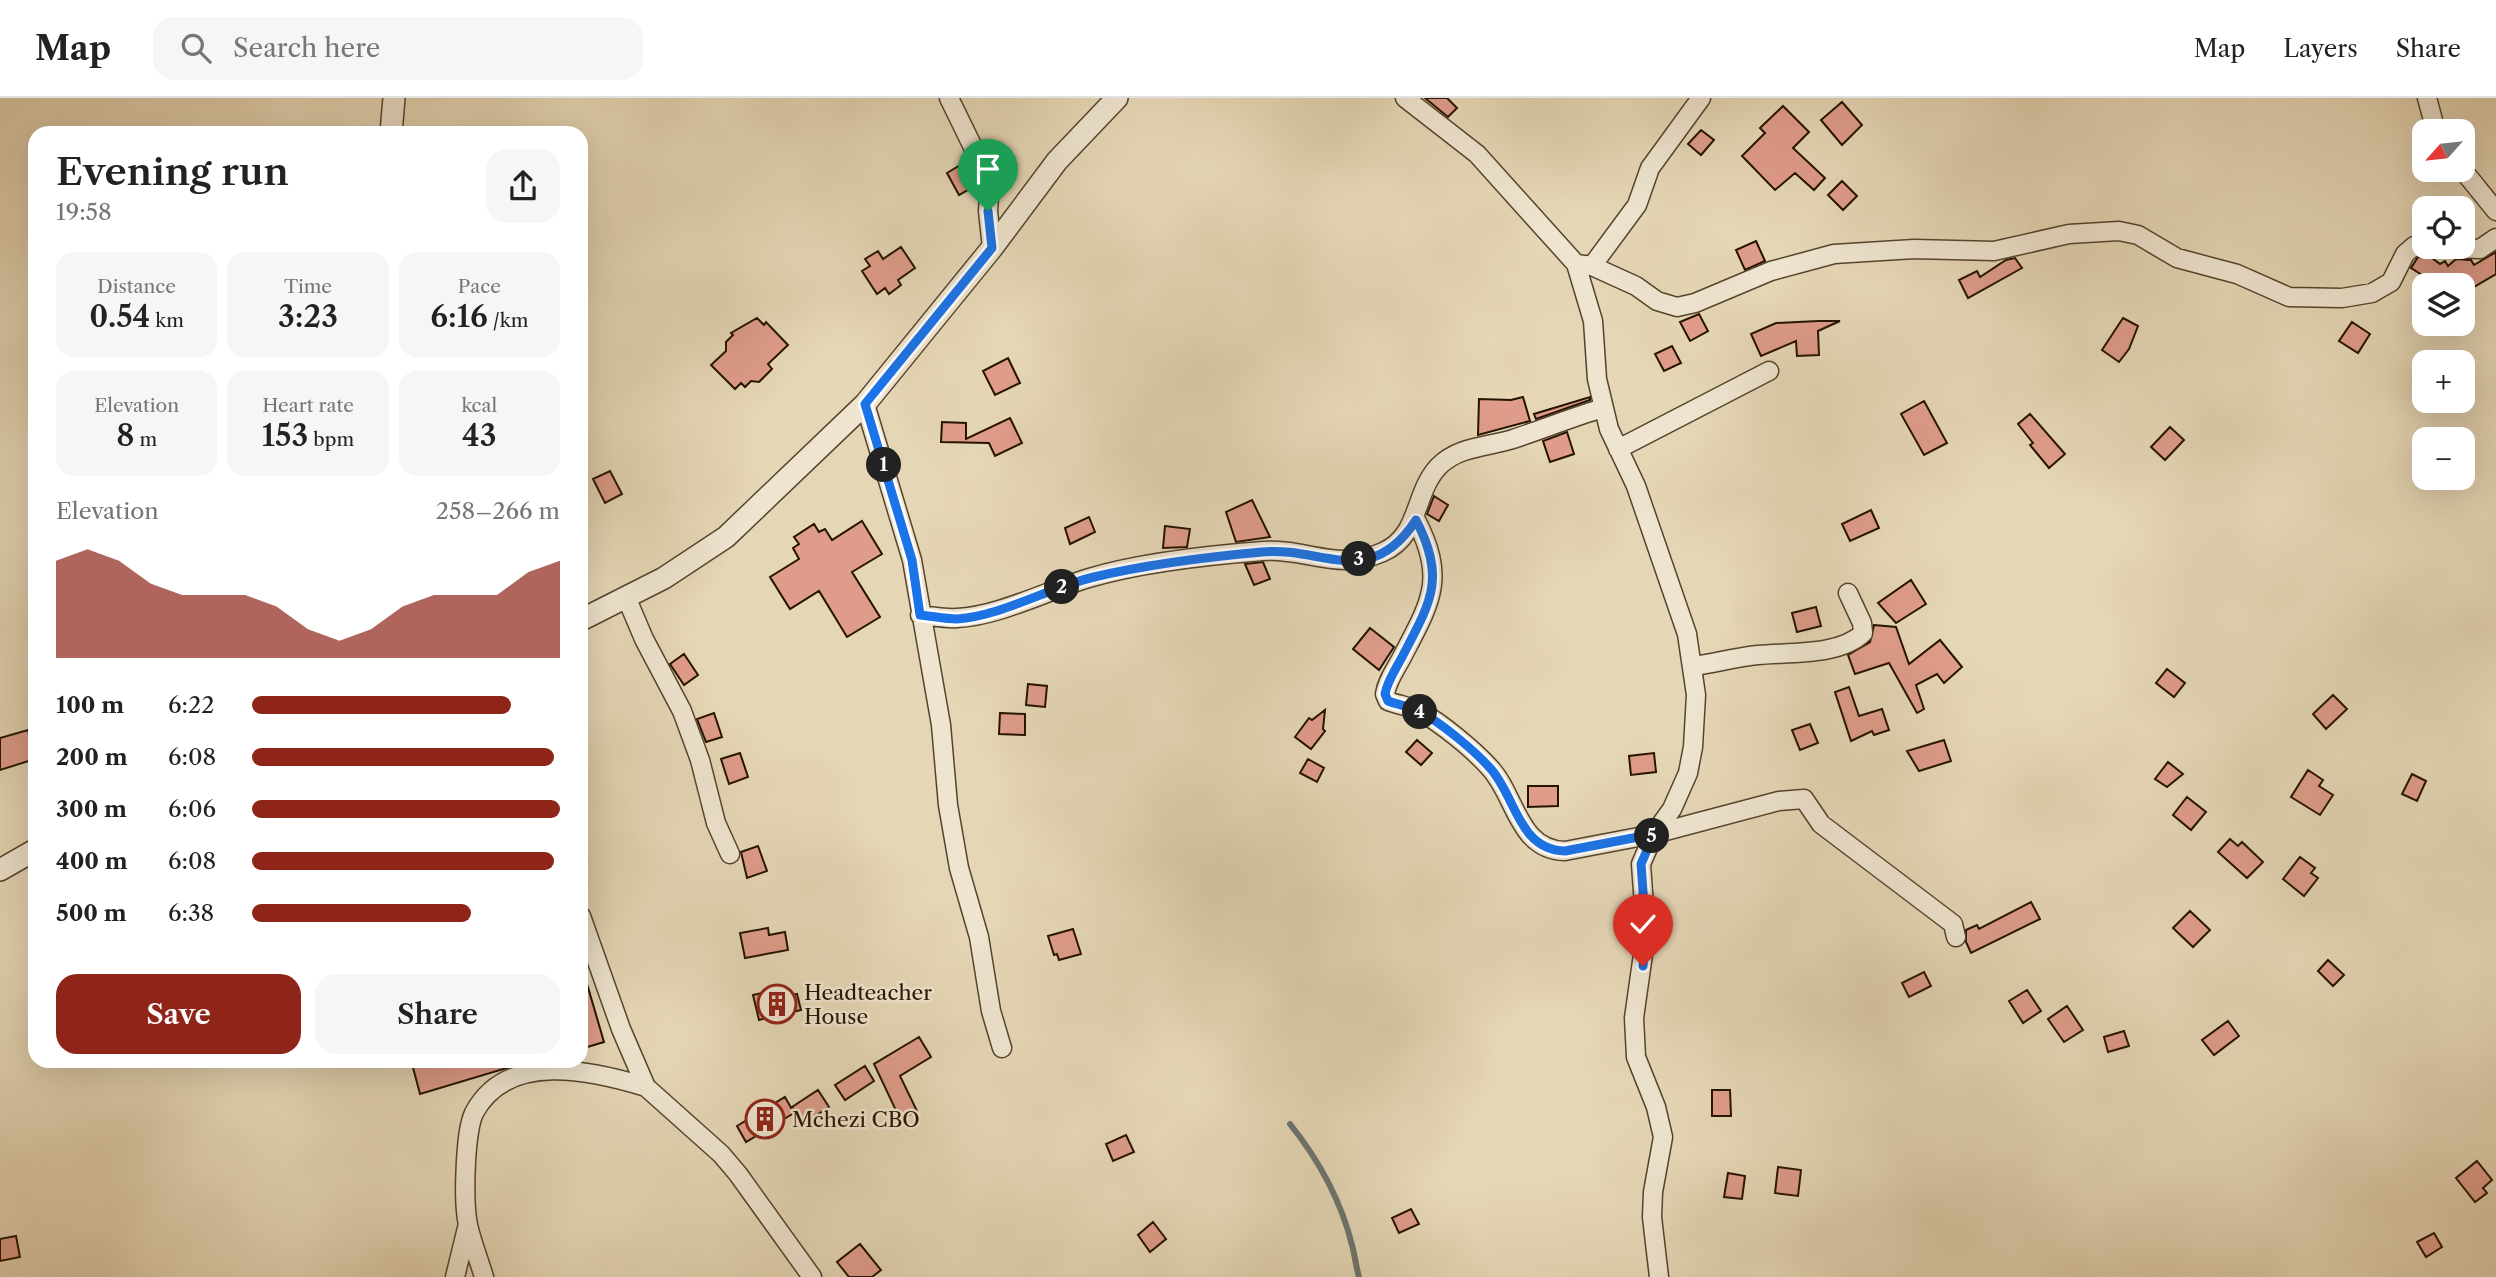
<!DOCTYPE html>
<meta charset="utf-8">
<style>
body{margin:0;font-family:"Libre Caslon Text",serif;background:#f6f6f6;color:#222;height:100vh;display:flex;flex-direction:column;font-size:26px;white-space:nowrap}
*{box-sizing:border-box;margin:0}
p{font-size:23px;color:#767676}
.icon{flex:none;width:38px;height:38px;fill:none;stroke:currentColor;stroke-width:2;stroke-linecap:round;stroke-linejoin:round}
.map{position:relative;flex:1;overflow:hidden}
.drawer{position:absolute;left:28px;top:28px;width:560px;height:942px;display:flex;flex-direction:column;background:#fff;border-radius:21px;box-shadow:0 7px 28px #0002}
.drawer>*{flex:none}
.needle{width:46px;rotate:243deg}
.tools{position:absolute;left:2412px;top:21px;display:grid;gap:14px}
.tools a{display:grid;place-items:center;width:63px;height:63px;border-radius:14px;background:#fff;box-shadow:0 7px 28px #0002;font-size:35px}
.pin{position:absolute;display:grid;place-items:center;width:60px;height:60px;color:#fff;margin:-72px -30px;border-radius:50% 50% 50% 0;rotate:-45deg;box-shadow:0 0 7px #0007}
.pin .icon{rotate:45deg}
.km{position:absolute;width:35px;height:35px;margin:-18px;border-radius:50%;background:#222;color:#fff;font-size:19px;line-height:35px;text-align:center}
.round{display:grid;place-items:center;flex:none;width:74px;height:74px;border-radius:21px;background:#f6f6f6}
.head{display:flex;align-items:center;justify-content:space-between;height:119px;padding:0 28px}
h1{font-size:38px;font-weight:600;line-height:52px}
.metrics{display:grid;grid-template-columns:repeat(3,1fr);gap:10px;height:119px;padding:7px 28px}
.metrics div{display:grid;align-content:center;border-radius:18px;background:#f6f6f6;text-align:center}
.metrics b{font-size:30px;font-weight:600}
.metrics small{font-size:19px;font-weight:400}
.metrics p{font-size:19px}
.chart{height:196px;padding:14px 28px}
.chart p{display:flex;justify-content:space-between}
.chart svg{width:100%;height:126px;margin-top:7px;fill:#8f2418;opacity:.7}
.action{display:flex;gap:14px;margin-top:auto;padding:14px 28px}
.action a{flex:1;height:80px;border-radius:21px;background:#8f2418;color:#fff;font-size:28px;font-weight:600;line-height:80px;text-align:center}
.action a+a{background:#f6f6f6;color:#222}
ul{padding:0 28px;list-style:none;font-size:23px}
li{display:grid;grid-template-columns:112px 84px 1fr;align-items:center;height:52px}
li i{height:18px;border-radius:9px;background:#8f2418}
header{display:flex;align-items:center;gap:42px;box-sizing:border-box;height:98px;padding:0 35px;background:#fff;border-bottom:2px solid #e0e0e0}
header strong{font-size:33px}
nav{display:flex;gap:38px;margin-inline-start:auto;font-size:24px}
.search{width:490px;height:63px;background:#f6f6f6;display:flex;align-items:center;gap:18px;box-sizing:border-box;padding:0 24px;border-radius:21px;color:#767676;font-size:26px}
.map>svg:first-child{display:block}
</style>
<header>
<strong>Map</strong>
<div class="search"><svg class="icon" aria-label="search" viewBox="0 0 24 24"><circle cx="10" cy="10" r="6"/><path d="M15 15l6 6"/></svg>Search here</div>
<nav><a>Map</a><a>Layers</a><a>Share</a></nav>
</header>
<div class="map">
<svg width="2496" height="1179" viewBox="0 0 2496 1179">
<rect width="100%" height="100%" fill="#e5d6b5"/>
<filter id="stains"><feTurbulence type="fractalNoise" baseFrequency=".00286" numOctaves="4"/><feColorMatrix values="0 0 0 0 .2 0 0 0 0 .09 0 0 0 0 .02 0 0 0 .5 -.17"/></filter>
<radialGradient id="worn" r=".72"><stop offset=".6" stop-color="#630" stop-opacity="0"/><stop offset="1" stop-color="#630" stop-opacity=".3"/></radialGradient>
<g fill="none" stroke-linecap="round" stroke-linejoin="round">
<path stroke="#6c756f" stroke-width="6" d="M 1290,1026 C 1318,1061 1341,1103 1352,1147 C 1355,1158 1356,1169 1359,1179"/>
</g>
<path fill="#df9c8a" stroke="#251300" stroke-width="2" d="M 1425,0 L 1447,0 L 1457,10 L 1448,19 Z
M 1842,4 L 1862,27 L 1842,47 L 1821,22 Z
M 1783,8 L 1809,34 L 1793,50 L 1825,80 L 1814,92 L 1795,75 L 1775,92 L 1742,58 L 1765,35 L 1760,30 Z
M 1701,32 L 1714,42 L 1701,57 L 1688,46 Z
M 967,63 L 978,86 L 959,97 L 947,75 Z
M 1842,83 L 1857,98 L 1843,112 L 1828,97 Z
M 1756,143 L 1765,163 L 1745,172 L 1736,152 Z
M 901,149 L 915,170 L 898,182 L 901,187 L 889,196 L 885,190 L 877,196 L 862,173 L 870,168 L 865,161 L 878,153 L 883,161 Z
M 2496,154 L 2496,176 L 2462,196 L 2462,187 L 2438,187 L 2411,170 L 2418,159 L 2432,160 L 2440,166 L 2445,163 L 2448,168 L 2456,161 L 2471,162 L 2474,167 Z
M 2015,160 L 2022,170 L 1968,200 L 1959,182 L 1977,173 L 1980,179 L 2006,162 Z
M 1699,216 L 1708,233 L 1690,243 L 1680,224 Z
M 757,220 L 764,227 L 766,224 L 788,247 L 768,266 L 772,271 L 759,284 L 751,283 L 745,289 L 741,285 L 735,291 L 711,267 L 726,253 L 726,244 L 733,237 L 731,235 Z
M 2123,220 L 2138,228 L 2129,251 L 2119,264 L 2102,252 Z
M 1818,223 L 1840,223 L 1818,233 L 1819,257 L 1797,258 L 1796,243 L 1761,258 L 1751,236 L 1776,225 Z
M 2352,224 L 2370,236 L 2358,255 L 2339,243 Z
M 1672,248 L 1681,265 L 1664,273 L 1655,256 Z
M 1008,260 L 1020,285 L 995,297 L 983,273 Z
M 1523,299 L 1530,323 L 1478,337 L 1479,301 L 1511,302 Z
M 1590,299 L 1590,302 L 1536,321 L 1534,316 Z
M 1924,303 L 1947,345 L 1924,357 L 1901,316 Z
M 2030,316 L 2065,356 L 2049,370 L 2030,347 L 2033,345 L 2018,326 Z
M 1010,320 L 1022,345 L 995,358 L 989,345 L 941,344 L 942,324 L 966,325 L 966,341 Z
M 2170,329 L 2184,342 L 2165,362 L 2151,349 Z
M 1567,334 L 1574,356 L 1550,364 L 1543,343 Z
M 610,373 L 622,396 L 605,405 L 593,381 Z
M 1434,398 L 1448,407 L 1439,423 L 1427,416 Z
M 1252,402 L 1270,439 L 1236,444 L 1226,414 Z
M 1871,412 L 1879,430 L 1850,443 L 1842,426 Z
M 1089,419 L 1095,434 L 1070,446 L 1065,430 Z
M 862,423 L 882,456 L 852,474 L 880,519 L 847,539 L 819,493 L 790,511 L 770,479 L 799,461 L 793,450 L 799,446 L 794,439 L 814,426 L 819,434 L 825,431 L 832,442 Z
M 1165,428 L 1190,431 L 1187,449 L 1163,450 Z
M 1263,464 L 1270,481 L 1254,487 L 1245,466 Z
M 1911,482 L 1926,506 L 1896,525 L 1878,505 Z
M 1816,509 L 1821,528 L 1797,534 L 1792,515 Z
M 1874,527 L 1896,529 L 1909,566 L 1940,542 L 1962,569 L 1944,585 L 1937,576 L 1916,587 L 1924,611 L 1917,615 L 1889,565 L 1855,576 L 1848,557 L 1870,544 Z
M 1370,530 L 1394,549 L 1379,572 L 1353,551 Z
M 684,556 L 698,577 L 684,587 L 670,566 Z
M 2167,571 L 2185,585 L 2174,599 L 2156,585 Z
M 1028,586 L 1047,588 L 1045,609 L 1026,607 Z
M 1849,589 L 1859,618 L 1882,611 L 1889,632 L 1874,637 L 1872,633 L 1851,643 L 1835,594 Z
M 2333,597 L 2347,611 L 2326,631 L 2313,616 Z
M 1325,612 L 1323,631 L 1325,633 L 1311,651 L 1295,639 L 1309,620 L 1312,622 Z
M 714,615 L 722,639 L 706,644 L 697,621 Z
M 1000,615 L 1025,616 L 1025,637 L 999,636 Z
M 1810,626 L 1818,645 L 1800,652 L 1792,632 Z
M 28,632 L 35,661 L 0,672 L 0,640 Z
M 1417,642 L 1432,655 L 1421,667 L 1406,654 Z
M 1944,642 L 1951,663 L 1919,673 L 1907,653 Z
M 740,655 L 748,679 L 729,686 L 721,661 Z
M 1654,655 L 1656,674 L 1631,677 L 1629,658 Z
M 1308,661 L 1324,670 L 1317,684 L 1300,675 Z
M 2168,664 L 2183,676 L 2167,689 L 2155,681 Z
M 2308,672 L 2323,682 L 2319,688 L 2333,697 L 2320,717 L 2291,699 Z
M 2412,676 L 2426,683 L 2417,703 L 2402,696 Z
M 1528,688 L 1558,688 L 1558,708 L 1528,709 Z
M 2187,699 L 2206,714 L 2191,732 L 2173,717 Z
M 2230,741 L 2238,748 L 2242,744 L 2263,764 L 2247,780 L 2218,754 Z
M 758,748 L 767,773 L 747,780 L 741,754 Z
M 2300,759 L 2315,770 L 2311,775 L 2318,780 L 2304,798 L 2283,781 Z
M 2031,804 L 2040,821 L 1971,855 L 1966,844 L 1966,832 L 1977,827 L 1979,831 Z
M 2190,813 L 2210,832 L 2193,849 L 2173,830 Z
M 768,830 L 769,837 L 785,834 L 788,852 L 745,860 L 740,835 Z
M 1073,831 L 1081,856 L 1059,862 L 1057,856 L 1054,857 L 1048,838 Z
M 2328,862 L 2344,877 L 2333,888 L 2318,873 Z
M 1924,874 L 1931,888 L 1909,899 L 1902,885 Z
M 585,879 L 604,944 L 581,951 L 581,880 Z
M 781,891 L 783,899 L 797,896 L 801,912 L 759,922 L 753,897 Z
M 2027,892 L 2041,913 L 2023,925 L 2009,903 Z
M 2067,908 L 2083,932 L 2064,944 L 2048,921 Z
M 2228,923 L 2239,938 L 2214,957 L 2202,942 Z
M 2124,933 L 2129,948 L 2108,954 L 2104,939 Z
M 919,939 L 931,959 L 900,978 L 917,1013 L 900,1021 L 874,966 Z
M 411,962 L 519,962 L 520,966 L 420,996 Z
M 865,968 L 874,983 L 845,1002 L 835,987 Z
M 818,992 L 829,1009 L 803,1026 L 792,1009 Z
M 1712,992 L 1730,992 L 1731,1018 L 1712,1018 Z
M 785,999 L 794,1015 L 746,1044 L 737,1028 Z
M 1126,1037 L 1134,1054 L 1113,1063 L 1106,1046 Z
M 2477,1063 L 2492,1082 L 2483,1090 L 2487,1095 L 2475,1104 L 2456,1080 Z
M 1778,1069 L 1801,1072 L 1798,1098 L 1775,1095 Z
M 1728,1075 L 1745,1078 L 1742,1101 L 1724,1099 Z
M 1411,1111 L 1419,1126 L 1399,1135 L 1392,1120 Z
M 1153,1124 L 1166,1141 L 1150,1154 L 1138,1137 Z
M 2434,1135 L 2442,1149 L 2426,1159 L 2417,1144 Z
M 16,1138 L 20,1159 L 0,1163 L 0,1141 Z
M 860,1146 L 881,1172 L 872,1179 L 849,1179 L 837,1164 Z"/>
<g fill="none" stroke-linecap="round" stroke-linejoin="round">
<defs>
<path id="minor" d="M 949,0 L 990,84 L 988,113 L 992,150
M 1405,0 L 1477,56 L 1576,166 L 1593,223 L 1597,281 L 1609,331 L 1636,388 L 1687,536 L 1696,597 L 1693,649 L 1688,675 L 1672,711 L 1654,736 L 1641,766 L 1646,835 L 1634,920 L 1636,959 L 1656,1009 L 1663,1039 L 1653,1094 L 1652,1119 L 1659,1179
M 2427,0 L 2436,33
M 2462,71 L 2496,113
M 2430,149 L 2480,151 L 2496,140
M 1576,166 L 1592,168 L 1636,188 L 1657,203 L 1677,209 L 1695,205 L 1771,173 L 1834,156 L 1914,151 L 1994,153 L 2069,136 L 2119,133 L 2138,137 L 2177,160 L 2237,176 L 2289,199 L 2342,200 L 2372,195 L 2391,184 L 2405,156 L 2414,148 L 2424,148
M 1592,168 L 1637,107 L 1650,70 L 1701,0
M 865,306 L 912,462 L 941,627 L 948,707 L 959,770 L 979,839 L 991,913 L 1002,950
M 1618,351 L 1769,273
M 1416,422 C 1447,482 1430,505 1401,561 C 1395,572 1387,583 1385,596 L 1388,603 C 1398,607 1409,608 1419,613 C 1440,624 1474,652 1490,670 C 1516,698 1518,752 1565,753 L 1654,736 L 1779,703 L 1804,701 L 1821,726 L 1953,826 L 1956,839
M 627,501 L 644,541 L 682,613 L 700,662 L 716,725 L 730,756
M 920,517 C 932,518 945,521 957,520 C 999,518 1049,492 1089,480 C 1139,465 1211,457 1263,453 C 1306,450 1339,474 1383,454 C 1421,437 1413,395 1439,368 C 1459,348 1488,349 1513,341 C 1543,331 1573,319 1603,310
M 1694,568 C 1715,565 1737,559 1758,557 C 1789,554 1840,558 1863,535 L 1862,525 L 1848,495
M 581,818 L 621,931 L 646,989 L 721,1056 L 738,1076 L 812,1179
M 455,1179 L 468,1126
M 484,1179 C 479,1162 472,1145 468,1127 C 464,1107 465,1084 466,1063 C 467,1049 468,1028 474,1015 C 507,952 593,973 646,989"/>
<path id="tertiary" d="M 391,35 L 394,0
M 581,522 L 664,480 L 726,439 L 865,306 L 992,150 L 1057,63 L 1117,0
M 0,772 L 35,752"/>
</defs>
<use href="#minor" stroke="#55442d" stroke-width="21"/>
<use href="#tertiary" stroke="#55442d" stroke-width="24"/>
<use href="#minor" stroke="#eee4cf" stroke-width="18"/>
<use href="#tertiary" stroke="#eee4cf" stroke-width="21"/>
</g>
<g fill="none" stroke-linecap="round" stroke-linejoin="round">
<defs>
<path id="route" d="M 988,113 L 992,150 L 865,306 L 912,462 L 920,517 C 932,518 945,521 957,521 C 1002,518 1050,489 1094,479 C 1149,466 1206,459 1262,454 C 1321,448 1370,493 1416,422 C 1447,482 1430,505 1401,561 C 1395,572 1387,584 1385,596 L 1388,603 C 1398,607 1409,608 1419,613 C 1440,624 1474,652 1490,670 C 1516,698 1518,752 1565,753 L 1654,736 L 1641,766 L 1646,835 L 1643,868"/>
</defs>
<use href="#route" stroke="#fff" stroke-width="14"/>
<use href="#route" stroke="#1a73e8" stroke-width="9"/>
</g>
<defs>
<symbol id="building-ring" viewBox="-11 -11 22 22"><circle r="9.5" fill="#eee4cf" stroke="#8f2418" stroke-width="1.5"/><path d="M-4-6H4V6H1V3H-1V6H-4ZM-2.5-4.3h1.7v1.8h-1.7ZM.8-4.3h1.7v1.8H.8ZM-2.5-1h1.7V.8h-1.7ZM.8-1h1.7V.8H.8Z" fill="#8f2418"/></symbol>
</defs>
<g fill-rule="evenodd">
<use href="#building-ring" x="755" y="884" width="44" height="44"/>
<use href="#building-ring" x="743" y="999" width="44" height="44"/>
</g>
<g text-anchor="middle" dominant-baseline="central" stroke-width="5" stroke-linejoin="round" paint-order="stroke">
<g font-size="21" fill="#251300" stroke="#eee4cf" text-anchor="start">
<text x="804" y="894">Headteacher<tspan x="804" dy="24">House</tspan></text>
<text x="792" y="1021">Mchezi CBO</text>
</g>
</g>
<rect width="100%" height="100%" filter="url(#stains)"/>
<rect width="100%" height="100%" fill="url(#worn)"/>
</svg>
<div class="tools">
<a><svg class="needle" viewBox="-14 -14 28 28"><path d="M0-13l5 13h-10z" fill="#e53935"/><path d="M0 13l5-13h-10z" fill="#767676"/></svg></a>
<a><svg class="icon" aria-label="locate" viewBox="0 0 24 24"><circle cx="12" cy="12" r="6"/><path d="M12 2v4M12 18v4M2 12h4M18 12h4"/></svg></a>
<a><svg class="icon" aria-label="layers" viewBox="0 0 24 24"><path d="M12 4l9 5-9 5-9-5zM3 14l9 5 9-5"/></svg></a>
<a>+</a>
<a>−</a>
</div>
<div class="pin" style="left:988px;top:113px;background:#1e9e55"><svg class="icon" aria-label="arrive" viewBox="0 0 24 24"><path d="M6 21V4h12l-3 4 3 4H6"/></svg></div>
<div class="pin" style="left:1643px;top:868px;background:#d93025"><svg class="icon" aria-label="check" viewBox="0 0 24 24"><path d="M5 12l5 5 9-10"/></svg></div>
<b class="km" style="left:884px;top:367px">1</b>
<b class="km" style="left:1062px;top:489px">2</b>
<b class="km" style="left:1359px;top:461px">3</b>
<b class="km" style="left:1420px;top:614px">4</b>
<b class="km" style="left:1652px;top:738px">5</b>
<section class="drawer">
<div class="head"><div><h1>Evening run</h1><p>19:58</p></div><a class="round"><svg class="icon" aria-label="share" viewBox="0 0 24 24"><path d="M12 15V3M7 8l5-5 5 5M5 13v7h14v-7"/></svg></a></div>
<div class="metrics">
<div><p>Distance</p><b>0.54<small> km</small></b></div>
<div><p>Time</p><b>3:23</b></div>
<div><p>Pace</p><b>6:16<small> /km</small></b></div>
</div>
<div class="metrics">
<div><p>Elevation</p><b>8<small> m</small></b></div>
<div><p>Heart rate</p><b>153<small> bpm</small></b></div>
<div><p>kcal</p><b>43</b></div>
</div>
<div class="chart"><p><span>Elevation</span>258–266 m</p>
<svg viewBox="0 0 160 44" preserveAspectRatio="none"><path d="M0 44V10L10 6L20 10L30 18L40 22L50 22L60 22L70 26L80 34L90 38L100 34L110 26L120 22L130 22L140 22L150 14L160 10V44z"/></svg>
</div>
<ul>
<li><b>100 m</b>6:22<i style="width:84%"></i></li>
<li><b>200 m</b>6:08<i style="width:98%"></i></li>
<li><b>300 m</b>6:06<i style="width:100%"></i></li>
<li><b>400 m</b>6:08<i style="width:98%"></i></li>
<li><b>500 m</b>6:38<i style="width:71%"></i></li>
</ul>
<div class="action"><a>Save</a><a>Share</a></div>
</section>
</div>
